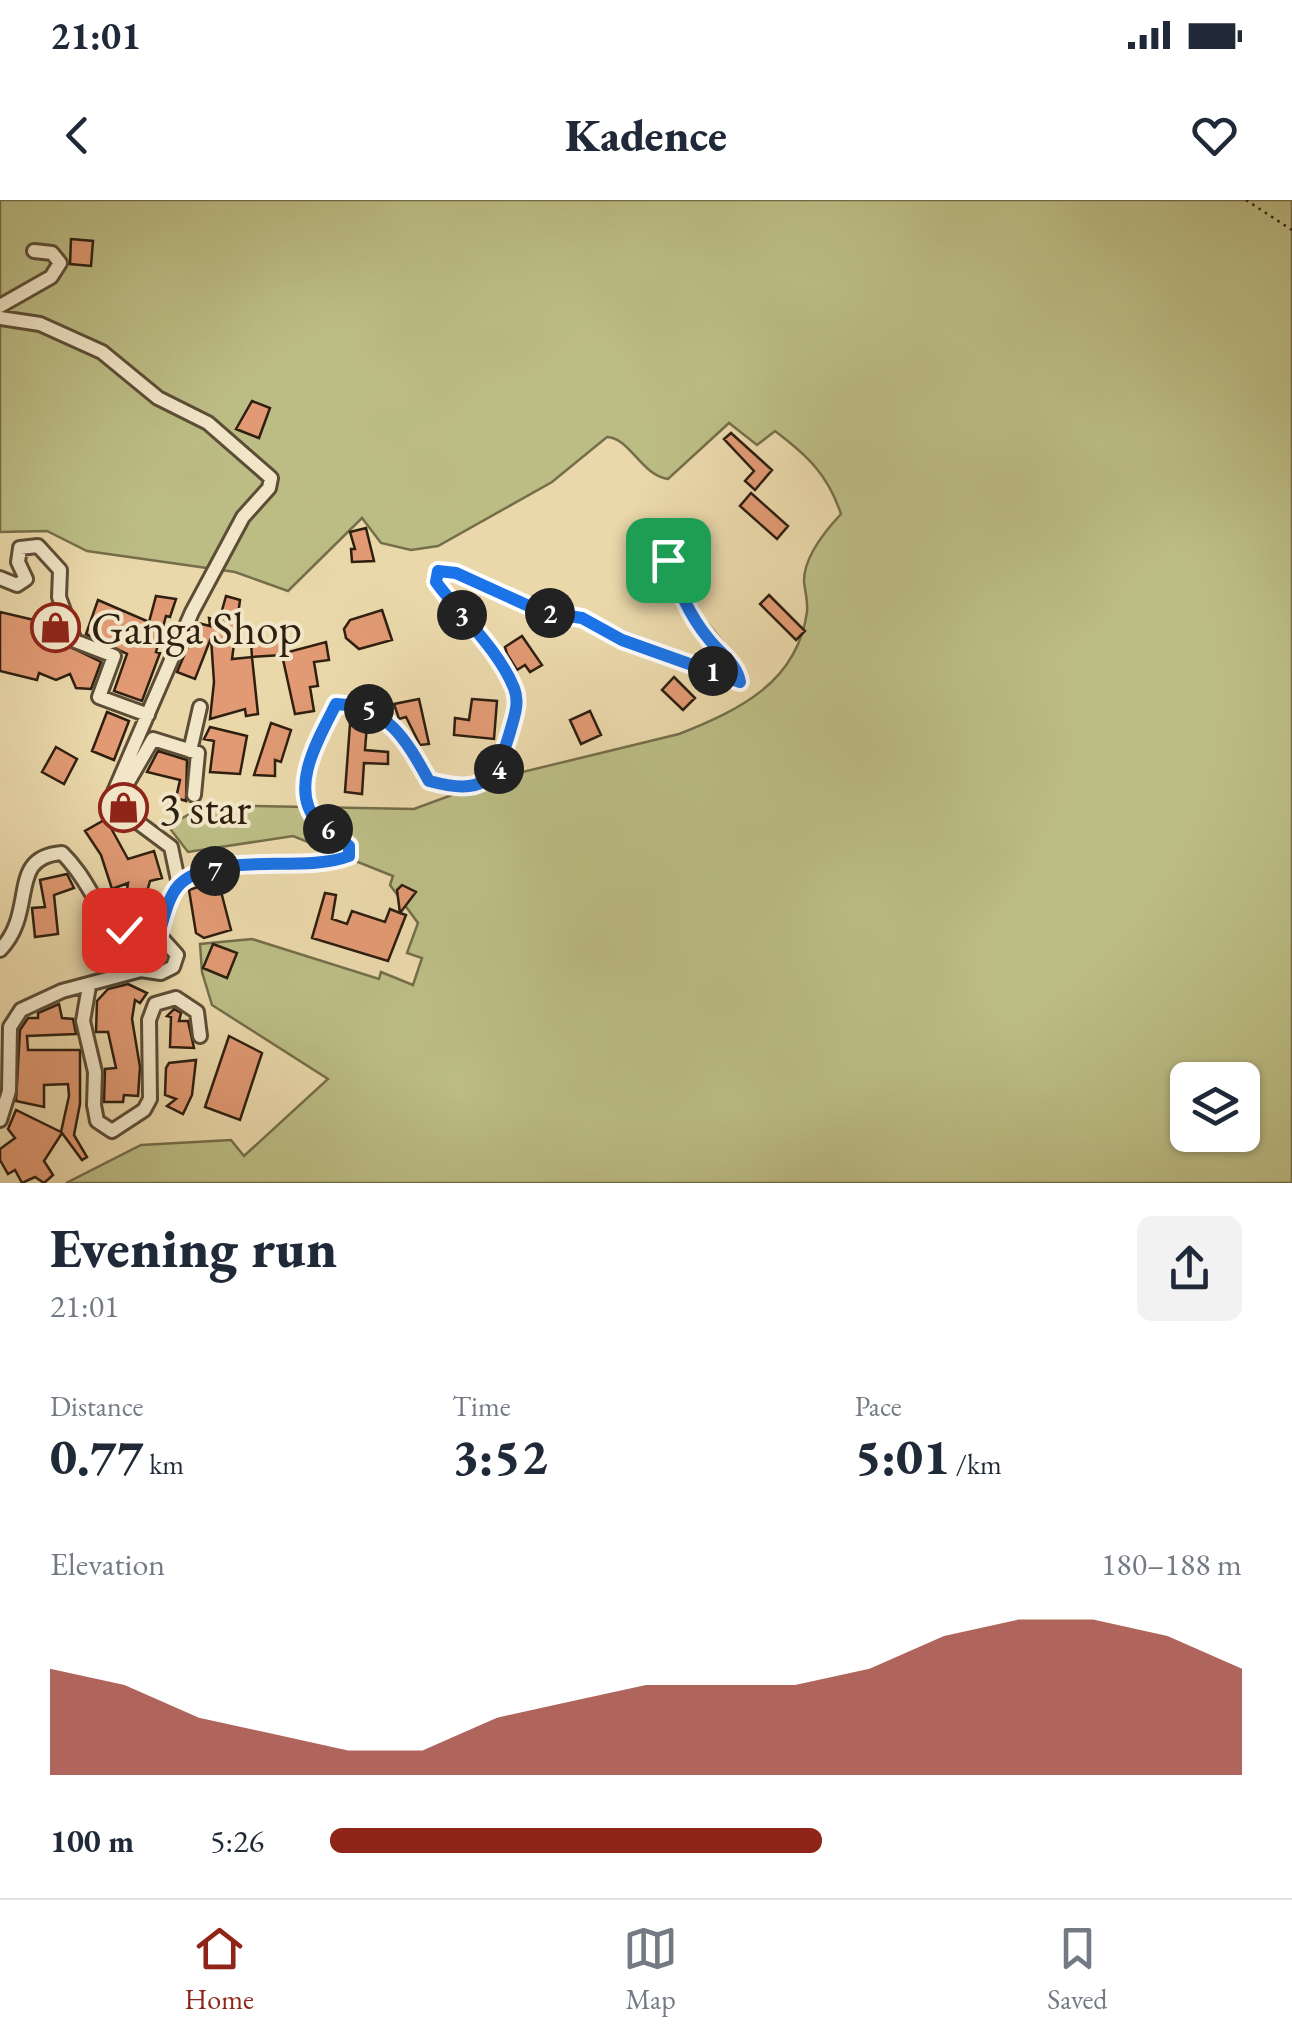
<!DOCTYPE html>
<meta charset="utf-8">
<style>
body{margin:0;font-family:"EB Garamond",serif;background:#f2f2f3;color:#1f2937;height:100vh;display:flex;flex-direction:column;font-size:38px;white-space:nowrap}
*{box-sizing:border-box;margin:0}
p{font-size:32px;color:#747a83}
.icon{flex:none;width:55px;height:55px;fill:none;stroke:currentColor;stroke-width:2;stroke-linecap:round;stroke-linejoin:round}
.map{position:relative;height:983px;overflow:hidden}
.details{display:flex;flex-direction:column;background:#fff;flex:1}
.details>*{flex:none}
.controls{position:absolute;left:1170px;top:862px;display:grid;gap:20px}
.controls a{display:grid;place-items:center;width:90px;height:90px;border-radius:15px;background:#fff;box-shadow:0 2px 8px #0004;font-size:50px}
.pin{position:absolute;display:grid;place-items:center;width:85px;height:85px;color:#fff;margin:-42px;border-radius:20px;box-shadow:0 5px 15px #0006}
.km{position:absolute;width:50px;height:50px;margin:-25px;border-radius:50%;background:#222;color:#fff;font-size:28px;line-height:50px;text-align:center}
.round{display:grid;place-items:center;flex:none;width:105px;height:105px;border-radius:15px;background:#f2f2f3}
.overview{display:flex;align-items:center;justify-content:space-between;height:170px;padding:0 50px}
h1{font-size:55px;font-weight:800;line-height:75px}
.metrics{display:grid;grid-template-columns:repeat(3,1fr);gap:15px;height:170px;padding:10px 50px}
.metrics div{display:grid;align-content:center}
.metrics b{font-size:50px;font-weight:800}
.metrics small{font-size:28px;font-weight:400}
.metrics p{font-size:28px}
.chart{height:280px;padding:20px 50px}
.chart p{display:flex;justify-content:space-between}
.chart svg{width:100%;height:180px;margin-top:10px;fill:#8f2418;opacity:.7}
ul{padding:0 50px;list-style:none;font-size:32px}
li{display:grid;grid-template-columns:160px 120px 1fr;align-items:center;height:75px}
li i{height:25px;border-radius:12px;background:#8f2418}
.status{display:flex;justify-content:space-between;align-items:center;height:70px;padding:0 50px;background:#fff;direction:ltr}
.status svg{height:28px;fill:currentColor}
header{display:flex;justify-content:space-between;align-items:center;height:130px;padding:0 50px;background:#fff;font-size:45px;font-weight:800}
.tab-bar{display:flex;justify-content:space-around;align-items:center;height:140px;border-top:2px solid #e0e1e3;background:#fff;font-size:28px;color:#747a83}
.tab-bar a{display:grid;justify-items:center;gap:5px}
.tab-bar .selected{color:#8f2418}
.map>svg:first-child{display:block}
</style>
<div class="status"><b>21:01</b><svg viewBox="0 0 49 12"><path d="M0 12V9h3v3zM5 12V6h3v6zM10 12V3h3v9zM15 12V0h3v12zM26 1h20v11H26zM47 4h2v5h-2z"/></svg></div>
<header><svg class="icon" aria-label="back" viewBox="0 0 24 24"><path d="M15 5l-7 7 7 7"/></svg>Kadence<svg class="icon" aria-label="heart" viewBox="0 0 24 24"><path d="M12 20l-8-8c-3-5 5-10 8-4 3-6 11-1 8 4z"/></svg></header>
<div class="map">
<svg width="1292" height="983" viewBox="0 0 1292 983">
<rect width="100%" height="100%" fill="#ead8aa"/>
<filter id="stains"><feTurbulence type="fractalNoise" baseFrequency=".002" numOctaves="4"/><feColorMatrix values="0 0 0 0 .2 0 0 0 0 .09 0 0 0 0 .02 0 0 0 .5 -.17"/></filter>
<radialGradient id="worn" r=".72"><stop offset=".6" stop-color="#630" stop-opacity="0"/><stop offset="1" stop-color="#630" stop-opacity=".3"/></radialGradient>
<path fill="#bcbd85" stroke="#756e4a" stroke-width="2.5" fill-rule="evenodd" d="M 0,0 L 1292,0 L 1292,983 L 66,983 L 141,945 L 231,940 L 244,956 L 328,879 L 212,805 L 202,772 L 200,744 L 252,739 L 379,779 L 381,772 L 413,785 L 422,758 L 407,753 L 418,723 L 390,685 L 393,676 L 293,636 L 188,652 L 168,626 L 206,605 L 414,609 L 498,578 L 679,534 C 739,510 797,483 807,412 C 808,401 805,392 804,381 C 804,357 825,331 841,314 C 828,275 808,256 775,231 L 757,245 L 729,223 L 668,279 C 641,275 630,238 607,237 L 552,282 L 438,346 L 411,350 L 381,343 L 362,318 L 288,391 L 235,372 L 87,351 L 47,331 L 0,332 ZM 1188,880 L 1242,880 L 1242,935 L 1188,935 Z"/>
<path fill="#e19a73" stroke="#2e1f10" stroke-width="2.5" d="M 71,39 L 93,41 L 91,66 L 70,64 Z
M 252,201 L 270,208 L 259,238 L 236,229 Z
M 731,233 L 772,270 L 755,290 L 745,281 L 754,271 L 724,239 Z
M 751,293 L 788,326 L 777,339 L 740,306 Z
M 366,328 L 374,361 L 352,362 L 351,349 L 355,349 L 350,332 Z
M 769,395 L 805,431 L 796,440 L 760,404 Z
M 156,396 L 176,399 L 170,417 L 166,416 L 156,452 L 160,453 L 142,501 L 114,491 L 127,454 L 86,434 L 98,400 L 149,422 Z
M 226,396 L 240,400 L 232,459 L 252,457 L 258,514 L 246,516 L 245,509 L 210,519 L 214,482 L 211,438 L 195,479 L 177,472 L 198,423 L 210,426 L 209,418 L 219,421 Z
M 382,410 L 392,440 L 359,449 L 346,438 L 344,429 L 350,420 Z
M 0,412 L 51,424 L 48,436 L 101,462 L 91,489 L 76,488 L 70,474 L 56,480 L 39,473 L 37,480 L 0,471 Z
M 522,436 L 542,465 L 530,472 L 525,465 L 517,470 L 507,454 L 505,447 Z
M 284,440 L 285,453 L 326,442 L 329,460 L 314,462 L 318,486 L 310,487 L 314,511 L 295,514 L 282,455 L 252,457 L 251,442 Z
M 674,477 L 695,498 L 683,510 L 662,490 Z
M 419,499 L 429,544 L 420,545 L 406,517 L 399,519 L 394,504 Z
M 472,499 L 497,501 L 494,539 L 454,535 L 455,518 L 469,520 Z
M 590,511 L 601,535 L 581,544 L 570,520 Z
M 107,512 L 129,521 L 114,560 L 92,551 Z
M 271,523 L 291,530 L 281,562 L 275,560 L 275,576 L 254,575 Z
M 350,524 L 367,525 L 365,550 L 388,552 L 388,564 L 364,563 L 362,594 L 345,592 Z
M 210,527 L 247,536 L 240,574 L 210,572 L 214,541 L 204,539 Z
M 56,547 L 77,559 L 64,584 L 42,572 Z
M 158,551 L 187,560 L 186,601 L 176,598 L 180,580 L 147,572 Z
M 106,619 L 128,659 L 154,651 L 162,678 L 150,681 L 142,710 L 125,703 L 128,683 L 112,689 L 101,655 L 85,631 Z
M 67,674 L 74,688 L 54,695 L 58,734 L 35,737 L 32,708 L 45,707 L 40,680 Z
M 218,680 L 231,730 L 204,738 L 196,733 L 189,690 Z
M 402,685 L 416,692 L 400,713 L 406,715 L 388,761 L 312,738 L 325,693 L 336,695 L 332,719 L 347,724 L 352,711 L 385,722 L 390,709 L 400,713 L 397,690 Z
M 213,744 L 237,753 L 227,778 L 203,768 Z
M 128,784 L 147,793 L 140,803 L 135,800 L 132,819 L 140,867 L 138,896 L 124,895 L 123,902 L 104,902 L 105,869 L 116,868 L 108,832 L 96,832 L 97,801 L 108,789 Z
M 59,804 L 62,818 L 73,819 L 76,834 L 27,836 L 28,850 L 80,850 L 80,904 L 74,935 L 87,957 L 82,960 L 62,933 L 44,961 L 53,975 L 44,983 L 35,977 L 22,983 L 15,970 L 8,974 L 0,960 L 0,949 L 15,938 L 8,929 L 16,910 L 61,932 L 69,896 L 68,884 L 44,885 L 44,907 L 16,901 L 20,830 L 28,818 L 38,818 L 38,813 Z
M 174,809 L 181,813 L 179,821 L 188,821 L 194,848 L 170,847 L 171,817 L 167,816 Z
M 229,836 L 262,853 L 240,920 L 205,907 Z
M 196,860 L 192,895 L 183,914 L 167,906 L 176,899 L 165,895 L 166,868 L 169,863 Z"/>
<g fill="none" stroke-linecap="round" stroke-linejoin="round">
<defs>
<path id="minor" d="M 0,106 L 51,77 L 60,63 L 52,53 L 34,51
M 0,118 L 40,124 L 102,152 L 158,198 L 208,223 L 271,278 L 269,288 L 243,317 L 192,412 L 114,592 L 116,606 L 171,647 L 179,685
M 0,378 L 17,385 L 26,379 L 18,362 L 20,348 L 38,346 L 60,370 L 59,397 L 75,441 L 114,456 L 99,497 L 148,515
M 190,551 L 200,507
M 116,603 L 153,539 L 198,553 L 194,595
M 0,750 C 38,711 6,657 62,653 C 102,692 91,729 159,735 C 164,718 168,696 180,684 C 216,650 303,674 349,656 L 349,647 C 340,638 327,631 318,622 C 287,589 320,536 336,504 C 388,506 405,538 429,581 C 483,595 495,583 510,532 C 514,517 520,503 514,488 C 497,449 461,417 436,382 L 438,371 L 456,373 L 543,412 L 582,418 L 622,439 L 740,482 L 738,473 L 696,421 L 656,344
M 89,786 L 83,821 L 95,872 L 94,905 L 97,921 L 112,931 L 144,910 L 150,899 L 149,820 L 155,804 L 176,798 L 197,812 L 200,836
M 0,920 L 9,891 L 10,827 L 21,810 L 62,791 L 141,770 L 161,773 L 173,767 L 177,755 L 159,735"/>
</defs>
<use href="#minor" stroke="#5d4d36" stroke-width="18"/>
<path stroke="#2e1f10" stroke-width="2.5" stroke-dasharray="2.5 5" stroke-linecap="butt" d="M 1246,0 L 1292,30"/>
<use href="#minor" stroke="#f1e6c8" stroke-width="12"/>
</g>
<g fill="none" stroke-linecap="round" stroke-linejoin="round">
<defs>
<path id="route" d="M 124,730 L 159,734 C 164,718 168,696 180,684 C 216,650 303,674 349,656 L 349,646 C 340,638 327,631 318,622 C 287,589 320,536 336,504 C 388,507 405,538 429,581 C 483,595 495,583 510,532 C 514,517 520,503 514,488 C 498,449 461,416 436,382 L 438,371 L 456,373 L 542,412 L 582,418 L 622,440 L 740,482 C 737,463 719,453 708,438 C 689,415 678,388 668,360"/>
</defs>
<use href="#route" stroke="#fff" stroke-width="20"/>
<use href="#route" stroke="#1a73e8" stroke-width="12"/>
</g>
<defs>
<symbol id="shop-ring" viewBox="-11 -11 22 22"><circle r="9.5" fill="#f1e6c8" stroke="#8f2418" stroke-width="1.5"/><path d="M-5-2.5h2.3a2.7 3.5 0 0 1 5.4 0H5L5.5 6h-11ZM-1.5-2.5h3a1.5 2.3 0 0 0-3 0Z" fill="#8f2418"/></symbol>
</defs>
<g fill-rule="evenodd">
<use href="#shop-ring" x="28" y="400" width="55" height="55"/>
<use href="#shop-ring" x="96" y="580" width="55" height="55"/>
</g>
<g text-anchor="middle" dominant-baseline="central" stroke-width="8" stroke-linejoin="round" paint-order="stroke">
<g font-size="45" fill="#2e1f10" stroke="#f1e6c8" text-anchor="start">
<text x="91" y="428">Ganga Shop</text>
<text x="159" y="608">3 star</text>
</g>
</g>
<rect width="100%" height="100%" filter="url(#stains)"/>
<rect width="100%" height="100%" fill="url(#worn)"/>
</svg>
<div class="controls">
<a><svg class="icon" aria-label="layers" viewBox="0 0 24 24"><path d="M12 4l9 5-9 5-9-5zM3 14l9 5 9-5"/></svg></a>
</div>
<div class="pin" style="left:668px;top:360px;background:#1e9e55"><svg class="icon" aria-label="arrive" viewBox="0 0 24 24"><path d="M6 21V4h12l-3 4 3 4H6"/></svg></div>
<div class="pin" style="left:124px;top:730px;background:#d93025"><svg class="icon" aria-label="check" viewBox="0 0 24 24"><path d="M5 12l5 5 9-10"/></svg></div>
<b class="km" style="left:713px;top:471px">1</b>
<b class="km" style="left:550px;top:413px">2</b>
<b class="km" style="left:462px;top:415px">3</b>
<b class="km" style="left:499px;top:569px">4</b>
<b class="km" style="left:369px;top:509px">5</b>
<b class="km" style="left:328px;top:629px">6</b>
<b class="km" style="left:215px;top:671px">7</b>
</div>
<section class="details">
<div class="overview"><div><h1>Evening run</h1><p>21:01</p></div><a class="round"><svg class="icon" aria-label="share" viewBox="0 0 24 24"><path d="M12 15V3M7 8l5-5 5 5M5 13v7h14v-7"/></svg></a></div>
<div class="metrics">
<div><p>Distance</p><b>0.77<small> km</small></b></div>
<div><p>Time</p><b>3:52</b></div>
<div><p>Pace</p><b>5:01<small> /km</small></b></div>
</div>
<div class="chart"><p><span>Elevation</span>180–188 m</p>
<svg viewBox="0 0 160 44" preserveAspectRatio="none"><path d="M0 44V18L10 22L20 30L30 34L40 38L50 38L60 30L70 26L80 22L90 22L100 22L110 18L120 10L130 6L140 6L150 10L160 18V44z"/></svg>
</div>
<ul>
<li><b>100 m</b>5:26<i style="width:54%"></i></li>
</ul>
</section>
<nav class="tab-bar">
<a class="selected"><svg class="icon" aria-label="home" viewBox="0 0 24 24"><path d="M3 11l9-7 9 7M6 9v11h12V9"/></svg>Home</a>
<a><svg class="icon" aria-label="map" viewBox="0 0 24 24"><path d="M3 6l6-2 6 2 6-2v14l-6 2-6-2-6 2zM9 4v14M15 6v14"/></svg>Map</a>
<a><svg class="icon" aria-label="saved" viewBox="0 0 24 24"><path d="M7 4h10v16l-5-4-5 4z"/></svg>Saved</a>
</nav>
